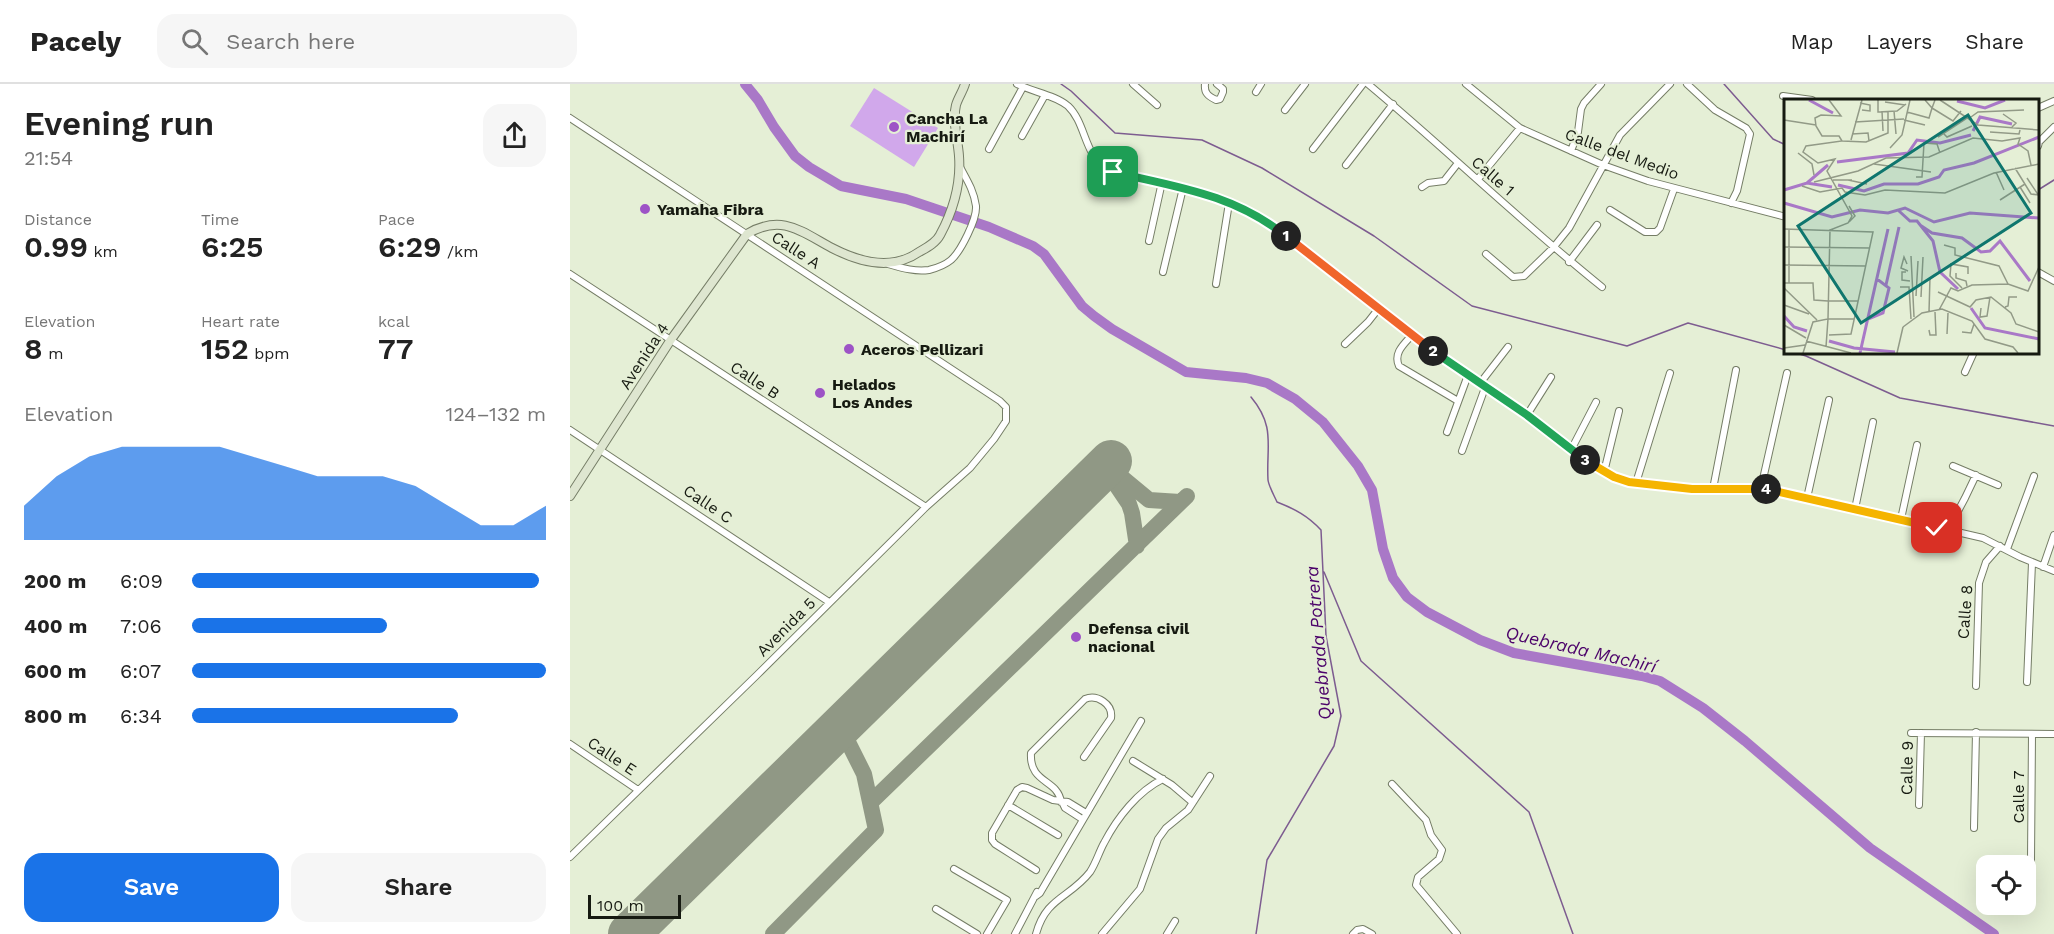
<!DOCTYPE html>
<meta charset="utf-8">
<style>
body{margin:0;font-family:"Work Sans",sans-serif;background:#f6f6f6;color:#222;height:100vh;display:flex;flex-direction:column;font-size:22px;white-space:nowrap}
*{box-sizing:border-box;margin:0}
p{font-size:20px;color:#767676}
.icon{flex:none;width:33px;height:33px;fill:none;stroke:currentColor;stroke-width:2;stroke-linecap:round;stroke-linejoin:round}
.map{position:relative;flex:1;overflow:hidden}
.details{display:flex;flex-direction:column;background:#fff;width:570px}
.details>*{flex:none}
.tools{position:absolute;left:1406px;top:771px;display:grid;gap:12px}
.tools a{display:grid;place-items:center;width:60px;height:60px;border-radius:12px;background:#fff;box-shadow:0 6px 24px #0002;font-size:30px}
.scale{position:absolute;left:18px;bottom:15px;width:93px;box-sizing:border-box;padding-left:6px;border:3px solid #161a11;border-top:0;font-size:16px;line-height:21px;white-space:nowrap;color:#161a11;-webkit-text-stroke:4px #e5efd6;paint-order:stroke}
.pin{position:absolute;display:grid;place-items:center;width:51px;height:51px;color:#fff;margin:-26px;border-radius:12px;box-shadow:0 3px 9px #0006}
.km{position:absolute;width:30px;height:30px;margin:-15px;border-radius:50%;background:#222;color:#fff;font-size:16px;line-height:30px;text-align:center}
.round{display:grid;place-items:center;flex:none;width:63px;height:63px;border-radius:18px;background:#f6f6f6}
.overview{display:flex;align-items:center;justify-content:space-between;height:102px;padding:0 24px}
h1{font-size:33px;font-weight:600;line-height:45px}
.metrics{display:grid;grid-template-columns:repeat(3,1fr);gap:9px;height:102px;padding:6px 24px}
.metrics div{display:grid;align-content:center}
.metrics b{font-size:30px;font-weight:600}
.metrics small{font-size:16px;font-weight:400}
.metrics p{font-size:16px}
.chart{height:168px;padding:12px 24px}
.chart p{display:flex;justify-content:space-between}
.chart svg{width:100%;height:108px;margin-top:6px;fill:#1a73e8;opacity:.7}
.action{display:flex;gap:12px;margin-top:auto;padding:12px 24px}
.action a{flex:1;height:69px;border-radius:18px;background:#1a73e8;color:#fff;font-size:24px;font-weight:600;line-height:69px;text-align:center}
.action a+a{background:#f6f6f6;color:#222}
ul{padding:0 24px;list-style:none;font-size:20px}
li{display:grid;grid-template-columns:96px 72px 1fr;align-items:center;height:45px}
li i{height:15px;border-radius:8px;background:#1a73e8}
header{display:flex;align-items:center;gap:36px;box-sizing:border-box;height:84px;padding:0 30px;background:#fff;border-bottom:2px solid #e0e0e0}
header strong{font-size:28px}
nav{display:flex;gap:33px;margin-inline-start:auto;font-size:21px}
.search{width:420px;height:54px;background:#f6f6f6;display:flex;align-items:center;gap:15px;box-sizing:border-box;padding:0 21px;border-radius:18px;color:#767676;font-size:22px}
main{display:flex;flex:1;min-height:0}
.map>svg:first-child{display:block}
</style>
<header>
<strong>Pacely</strong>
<div class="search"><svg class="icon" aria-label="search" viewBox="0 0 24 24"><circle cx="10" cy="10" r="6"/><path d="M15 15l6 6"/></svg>Search here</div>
<nav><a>Map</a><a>Layers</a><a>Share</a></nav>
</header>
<main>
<section class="details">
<div class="overview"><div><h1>Evening run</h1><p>21:54</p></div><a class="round"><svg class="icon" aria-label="share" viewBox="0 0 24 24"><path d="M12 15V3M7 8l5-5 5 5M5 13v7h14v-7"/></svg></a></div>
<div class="metrics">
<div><p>Distance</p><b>0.99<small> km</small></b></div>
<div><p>Time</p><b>6:25</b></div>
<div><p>Pace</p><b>6:29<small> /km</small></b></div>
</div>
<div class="metrics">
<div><p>Elevation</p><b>8<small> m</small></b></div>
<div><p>Heart rate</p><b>152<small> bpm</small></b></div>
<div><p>kcal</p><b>77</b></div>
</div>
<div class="chart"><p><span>Elevation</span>124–132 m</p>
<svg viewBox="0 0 160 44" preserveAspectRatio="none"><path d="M0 44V30L10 18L20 10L30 6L40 6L50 6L60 6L70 10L80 14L90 18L100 18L110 18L120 22L130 30L140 38L150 38L160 30V44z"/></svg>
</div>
<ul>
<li><b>200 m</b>6:09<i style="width:98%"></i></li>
<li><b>400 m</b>7:06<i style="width:55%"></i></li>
<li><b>600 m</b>6:07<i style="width:100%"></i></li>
<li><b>800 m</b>6:34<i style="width:75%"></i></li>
</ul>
<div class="action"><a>Save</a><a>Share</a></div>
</section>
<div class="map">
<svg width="1484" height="850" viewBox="0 0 1484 850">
<rect width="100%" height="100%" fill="#e5efd6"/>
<path fill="#d1a8eb" d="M 304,4 L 368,44 L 344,83 L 280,42 Z"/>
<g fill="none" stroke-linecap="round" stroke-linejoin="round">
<path stroke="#7d5c90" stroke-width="1.5" d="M 491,0 L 501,7 L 545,49 L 632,56 L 692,84 L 804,152 L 902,222 L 1057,262 L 1118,239 L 1216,266
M 1154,0 L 1203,55 L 1216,61
M 1468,106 L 1484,96
M 1223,268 L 1236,272 L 1330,314 L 1484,342
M 681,313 C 706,343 696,362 698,396 C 699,403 704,411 707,418 C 725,425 738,432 751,446 L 756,552 L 771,632 L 764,662 L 697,776 L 686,850
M 754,488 L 791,577 L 959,728 L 1003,850"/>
<path stroke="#a978c7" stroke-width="10" d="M 175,0 L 188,16 L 204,43 L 225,72 L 239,83 L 271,102 L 336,115 L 419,143 L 463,162 L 474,170 L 512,222 L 524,232 L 542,245 L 616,288 L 676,294 L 697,299 L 725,315 L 753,338 L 788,382 L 802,406 L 813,465 L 823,494 L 837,513 L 857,528 L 910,556 L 944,569 L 1072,592 L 1090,597 L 1133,624 L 1175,657 L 1300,764 L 1424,850"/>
<path stroke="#909885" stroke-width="16" d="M 534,383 L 559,420 L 562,429 L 567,462
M 544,387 L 579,416 L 610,418
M 301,718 L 617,412
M 203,850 L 306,746 L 294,690 L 270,642"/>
<path stroke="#909885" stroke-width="42" d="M 59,850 L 541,377"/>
<defs>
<path id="street" d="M 447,0 C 463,8 485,11 498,22 C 516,39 514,71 536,84 C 551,94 573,94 590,98 C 627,105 666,118 698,138 L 883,281 L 911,298 L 957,331 L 1014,376 L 1044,393 L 1059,398 L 1122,405 L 1191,404 L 1266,420 L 1413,454 L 1450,473 L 1484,487
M 563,0 L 587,21
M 635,0 C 634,9 638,12 646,16 L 650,15 L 653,8 L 653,5 L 647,0
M 798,0 C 877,66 951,138 1032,203
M 896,0 L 950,44 L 1033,81 L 1078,97 L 1216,133
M 1117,0 L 1145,26 L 1176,44 L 1180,50 L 1167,107 L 1161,119
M 686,8 L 691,0
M 1213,12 L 1242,16
M 1468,24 L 1484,17
M 715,26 L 735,0
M 0,34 L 430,317 L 436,323 L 436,337 L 424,355 L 400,384 L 356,423 L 187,591 L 0,773
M 452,52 L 475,11
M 1468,62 L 1469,58 L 1484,43
M 419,65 L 453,3
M 743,65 L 793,0
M 1001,67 L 1008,48 L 1011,25 L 1014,19 L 1031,0
M 776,81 L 823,20
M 908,95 L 950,44
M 852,103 L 858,99 L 874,97 L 888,79
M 1040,126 L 1075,148 L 1086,148 L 1090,144 L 1104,105
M 579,157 L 592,98
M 916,170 L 943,193 L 954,192 L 983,164 L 999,144 L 1050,51 L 1100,0
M 999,178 L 1027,141
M 318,180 C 332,184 345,188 359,186 C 367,184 375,181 381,176 C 391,167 407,135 406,122 C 404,107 397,96 390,83
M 593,188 L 613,104
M 1468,188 L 1484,197
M 0,190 L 356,423
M 646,200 L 659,119
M 842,251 C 834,260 823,269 829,282 L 888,317
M 775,260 L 798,238 L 809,224
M 1395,288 L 1404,268
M 911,298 L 938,263
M 957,331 L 981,293
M 0,346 L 259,518
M 877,348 L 898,291
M 1001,366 L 1026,318
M 892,367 L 916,301
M 1383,382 L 1428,401
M 1034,388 L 1049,327
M 1066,399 L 1100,289
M 1191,404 L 1217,289
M 1143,405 L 1166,286
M 1237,414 L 1259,316
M 1285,425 L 1303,338
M 1331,435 L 1347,361
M 1378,446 L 1395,414 L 1406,391
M 1437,465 L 1464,392
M 1473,483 L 1484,451
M 1457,598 L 1462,479
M 1406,602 L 1409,499 L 1416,478 L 1430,462
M 1341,649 L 1484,650
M 0,660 L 68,706
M 563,677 L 602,701 L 622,718
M 822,700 L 856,736 L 861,751 L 872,766 L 869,775 L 848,793 L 846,801 L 887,850
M 491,718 C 488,695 459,700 461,669 L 515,615 C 527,610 543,620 541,634 L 514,673
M 492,718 L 495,724 L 512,735
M 438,721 L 488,751
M 1349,721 L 1351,649
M 1404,744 L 1406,648
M 1461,776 L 1462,650
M 384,785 L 437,816 L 417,850
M 466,786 L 425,760 L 422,756 L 422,749 L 447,706 L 452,703 L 457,704 L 483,716 L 498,718 L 516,729
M 466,812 L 470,809 L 571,637
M 366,825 L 407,850
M 445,850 L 467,808
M 466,850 C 476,813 500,814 520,788 C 526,779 529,768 534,759 C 547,734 568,707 593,695
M 532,850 L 570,805 L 588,755 L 596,744 L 618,726 L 640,692
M 597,850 L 605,837
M 783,850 L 787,846 L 793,845 L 802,850"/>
<path id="secondary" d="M 0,412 L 100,257 L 177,150 C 212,129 232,148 262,164 C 289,178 322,187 349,168 C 356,164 366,159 370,151 C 383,127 391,99 389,72 C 388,56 382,37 386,21 C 388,14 393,7 395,0"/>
</defs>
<use href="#street" stroke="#757d66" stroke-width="8"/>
<use href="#secondary" stroke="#757d66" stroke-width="10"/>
<use href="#street" stroke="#fff" stroke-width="6"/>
<use href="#secondary" stroke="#dee6d0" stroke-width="8"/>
</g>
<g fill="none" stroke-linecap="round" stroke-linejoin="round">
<defs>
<path id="split-1" d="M 543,88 C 607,103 663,110 716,152"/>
<path id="split-2" d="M 716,152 L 863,267"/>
<path id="split-3" d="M 863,267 L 957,331 L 1015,376"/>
<path id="split-4" d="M 1015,376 L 1044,393 L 1059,398 L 1122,405 L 1196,405"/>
<path id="split-5" d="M 1196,405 L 1367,444"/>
</defs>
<use href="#split-1" stroke="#fff" stroke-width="12"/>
<use href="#split-2" stroke="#fff" stroke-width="12"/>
<use href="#split-3" stroke="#fff" stroke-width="12"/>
<use href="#split-4" stroke="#fff" stroke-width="12"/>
<use href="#split-5" stroke="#fff" stroke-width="12"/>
<use href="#split-1" stroke="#22a559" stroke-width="8"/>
<use href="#split-2" stroke="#f0652b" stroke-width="8"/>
<use href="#split-3" stroke="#22a559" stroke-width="8"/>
<use href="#split-4" stroke="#f5b400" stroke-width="8"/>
<use href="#split-5" stroke="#f5b400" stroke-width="8"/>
</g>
<g fill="#9d53c6" stroke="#e5efd6" stroke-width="2">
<circle cx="324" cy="43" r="6"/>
<circle cx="75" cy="125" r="6"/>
<circle cx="279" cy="265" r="6"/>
<circle cx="250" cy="309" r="6"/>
<circle cx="506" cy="553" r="6"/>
</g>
<g text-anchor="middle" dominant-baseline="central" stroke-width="4.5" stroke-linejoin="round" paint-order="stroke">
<g font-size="16" font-weight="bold" fill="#161a11" stroke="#e5efd6" text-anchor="start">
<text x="336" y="34">Cancha La<tspan x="336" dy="18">Machirí</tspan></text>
<text x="87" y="125">Yamaha Fibra</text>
<text x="291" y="265">Aceros Pellizari</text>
<text x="262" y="300">Helados<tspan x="262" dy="18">Los Andes</tspan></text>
<text x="518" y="544">Defensa civil<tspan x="518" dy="18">nacional</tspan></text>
</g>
<g font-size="16" fill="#161a11" stroke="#e5efd6">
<text transform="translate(1052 70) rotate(20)">Calle del Medio</text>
<text transform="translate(923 92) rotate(41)">Calle 1</text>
<text transform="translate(226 166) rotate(33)">Calle A</text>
<text transform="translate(74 272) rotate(-57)">Avenida 4</text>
<text transform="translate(185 296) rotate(33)">Calle B</text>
<text transform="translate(138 420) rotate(34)">Calle C</text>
<text transform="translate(1395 528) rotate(-86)">Calle 8</text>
<text transform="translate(216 543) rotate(-45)">Avenida 5</text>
<text transform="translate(42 672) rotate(34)">Calle E</text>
<text transform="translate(1337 684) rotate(-89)">Calle 9</text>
<text transform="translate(1448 713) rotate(-90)">Calle 7</text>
</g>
<g font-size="18" font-style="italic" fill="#4c036a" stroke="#e5efd6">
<text transform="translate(748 559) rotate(-95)">Quebrada Potrera</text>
<text transform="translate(1011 565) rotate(13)">Quebrada Machirí</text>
</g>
</g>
<g transform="translate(1214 15)">
<rect width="255" height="255" fill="#e5efd6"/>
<path fill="none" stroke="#a978c7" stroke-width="3" d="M 25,1 L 49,14M 173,2 L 201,9 L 221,1M 189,32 L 196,18 L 228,25M 53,63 L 124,54 L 133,41 L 156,44 L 187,36M 23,84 L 44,66M 54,86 L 80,92 L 100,85 L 134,85 L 155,78 L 160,71 L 190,64 L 255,38M 0,91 L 23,84 L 48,88M 0,104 L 48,118 L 76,111 L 104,114 L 121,109 L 150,123 L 186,114 L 255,119M 115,112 L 126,122 L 133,122 L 149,142 L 156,173 L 174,190M 136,126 L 148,134 L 178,139 L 197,153 L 206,152 L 216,142 L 246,182M 102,186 L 115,128M 187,209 L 201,229 L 255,240M 0,217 L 10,228 L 23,232M 84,220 L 99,214 L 105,189 L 93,180M 45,242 L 70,249 L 111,253M 76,254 L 104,130"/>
<path fill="none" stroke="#929a87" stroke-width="1.5" d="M 94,1 L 94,13 L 113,12 L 122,5M 141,1 L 148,9 L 151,1M 156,1 L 194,26 L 255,31M 101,3 L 121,6M 76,4 L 86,6 L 86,12 L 78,11M 98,12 L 99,32M 110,12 L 112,35M 123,13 L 145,19 L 148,9 L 169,22 L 177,12M 219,15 L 232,24 L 228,28M 187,18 L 194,13 L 240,11M 0,21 L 32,26M 120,21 L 141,26M 71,23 L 120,20M 206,33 L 235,35 L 236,31M 68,35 L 84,34 L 85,42M 160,35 L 163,38 L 188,27M 154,38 L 186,17M 67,41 L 78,1M 58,42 L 82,43 L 104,34 L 104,12M 106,49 L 118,36 L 126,1M 14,54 L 28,65 L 30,76M 90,65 L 147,73M 231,69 L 247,95 L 255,96M 212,73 L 220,91M 132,78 L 138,78 L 140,44 L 153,45 L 156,54M 243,79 L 255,97M 49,81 L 68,81M 64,81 L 83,85M 30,83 L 74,72 L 102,59 L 145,58 L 189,39 L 218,42 L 236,39 L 234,45 L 244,52 L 247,66M 18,87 L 36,93 L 58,89 L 61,93 L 81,96 L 101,91 L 161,94 L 210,74 L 255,65M 236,88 L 246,104M 216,101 L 241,85M 65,123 L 71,117 L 65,107M 0,130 L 89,133 L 67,235 L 45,236M 160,146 L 171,149 L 171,156 L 215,167 L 224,185M 0,148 L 86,149M 127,157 L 130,218M 123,165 L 120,158 L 117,169 L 124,172M 0,166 L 82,167M 122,173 L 118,173 L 118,181 L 126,182M 172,174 L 172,179 L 182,182 L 183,187M 0,184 L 29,184 L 30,201 L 44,202M 5,184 L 5,130M 116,188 L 125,188 L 127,220M 0,189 L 33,221M 178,189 L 166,177 L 167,165 L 184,168 L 184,175M 154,193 L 186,208 L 192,201 L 207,198 L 227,214 L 232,225 L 255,233M 132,197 L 134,162M 137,198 L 139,158M 44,202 L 74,202M 0,206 L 25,215M 221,208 L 224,207 L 225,198 L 233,198M 197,209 L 196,218 L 203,217 L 206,198M 155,211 L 167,189 L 174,192 L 188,186 L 224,185 L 244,192 L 255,168M 145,213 L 146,178M 0,226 L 22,239M 119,228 L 138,214 L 158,210 L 188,222 L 201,240 L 229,248 L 234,254M 145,231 L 146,236 L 152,236 L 151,213M 178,233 L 187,234 L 190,225M 163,235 L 164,214M 22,242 L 67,254M 42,248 L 44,220 L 70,220M 0,249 L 21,246M 19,254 L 29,223 L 44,220 L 46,131 L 64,124 L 68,117 L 43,72 L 51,60 L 34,64 L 19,53 L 22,47 L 58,42 L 55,37 L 38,37 L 32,27 L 31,19 L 37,16 L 57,17 L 45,1M 113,254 L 119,228"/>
<path fill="#0f766e" fill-opacity="0.15" stroke="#0f766e" stroke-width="3" d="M 184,16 L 247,114 L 77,224 L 14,127 Z"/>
<rect width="255" height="255" fill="none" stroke="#161a11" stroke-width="3"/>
</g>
</svg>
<div class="tools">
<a><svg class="icon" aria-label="locate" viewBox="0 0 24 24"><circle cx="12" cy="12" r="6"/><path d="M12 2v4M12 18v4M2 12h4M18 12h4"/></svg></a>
</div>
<div class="scale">100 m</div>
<div class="pin" style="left:543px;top:88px;background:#1e9e55"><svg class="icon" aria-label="arrive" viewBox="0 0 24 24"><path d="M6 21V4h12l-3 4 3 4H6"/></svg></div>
<div class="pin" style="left:1367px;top:444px;background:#d93025"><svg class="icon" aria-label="check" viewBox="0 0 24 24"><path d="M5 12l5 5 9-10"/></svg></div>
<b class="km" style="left:716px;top:152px">1</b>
<b class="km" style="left:863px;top:267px">2</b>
<b class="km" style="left:1015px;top:376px">3</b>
<b class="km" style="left:1196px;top:405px">4</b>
</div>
</main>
